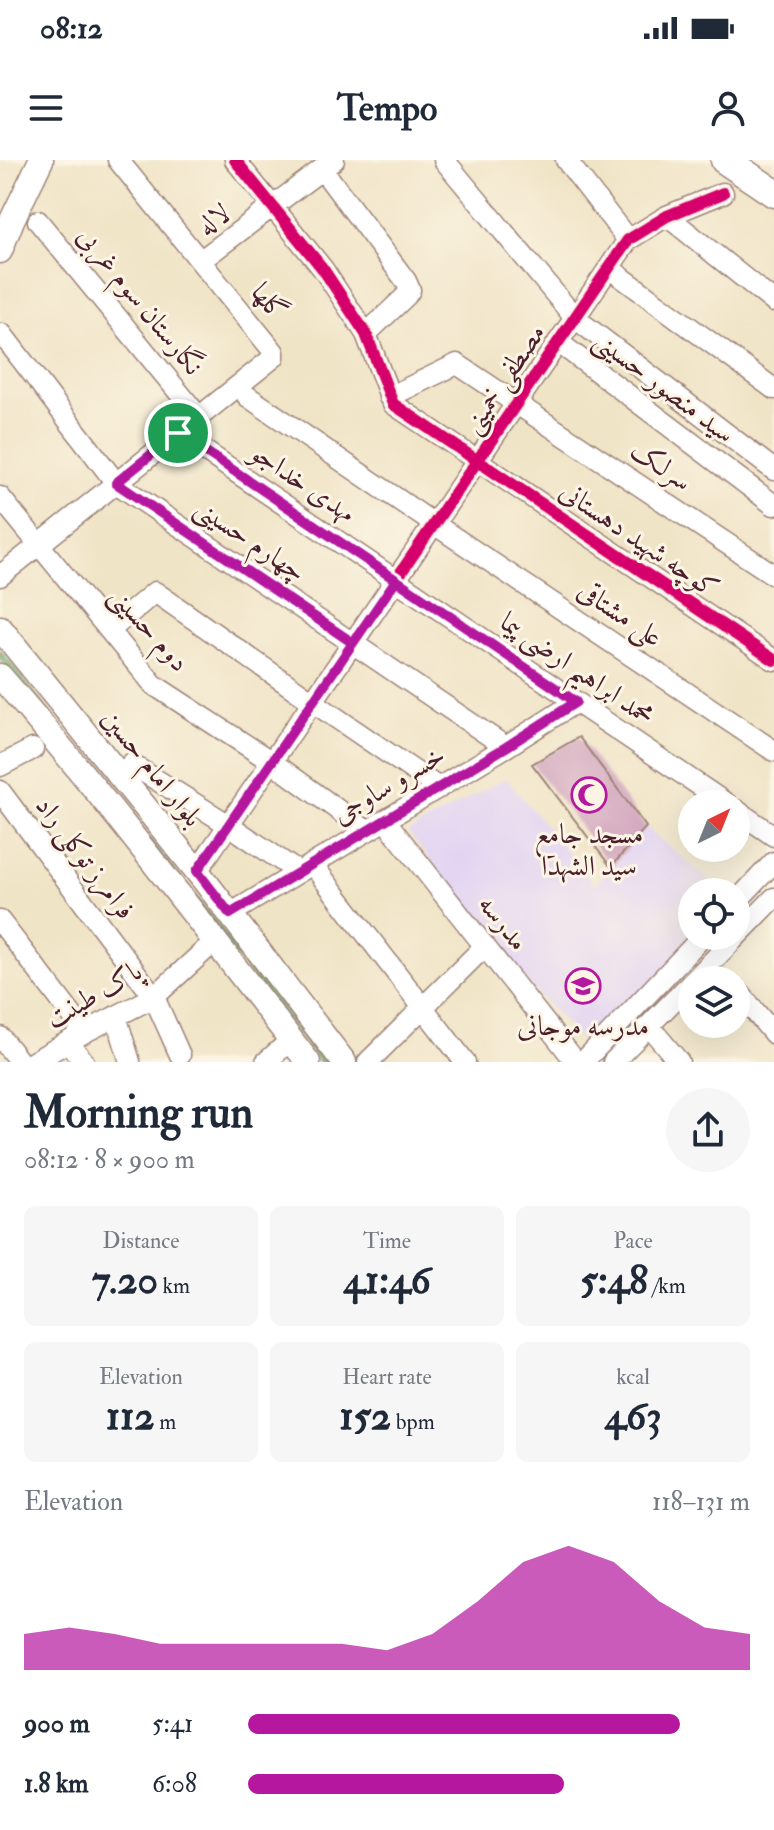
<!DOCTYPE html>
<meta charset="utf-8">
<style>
body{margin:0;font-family:"IM FELL Double Pica",Amiri,serif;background:#f6f6f7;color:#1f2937;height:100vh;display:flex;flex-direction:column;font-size:30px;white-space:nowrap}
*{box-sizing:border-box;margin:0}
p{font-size:26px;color:#747a83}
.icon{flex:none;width:44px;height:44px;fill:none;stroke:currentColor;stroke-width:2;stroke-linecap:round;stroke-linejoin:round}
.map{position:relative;height:902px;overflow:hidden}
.drawer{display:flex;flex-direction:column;background:#fff;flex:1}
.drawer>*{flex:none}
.needle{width:52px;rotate:43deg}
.buttons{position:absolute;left:678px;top:630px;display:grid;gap:16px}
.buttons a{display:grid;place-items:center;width:72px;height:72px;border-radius:50%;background:#fff;box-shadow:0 8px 32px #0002;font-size:40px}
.pin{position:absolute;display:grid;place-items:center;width:68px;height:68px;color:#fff;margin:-34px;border:4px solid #fff;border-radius:50%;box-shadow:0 2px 8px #0007}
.round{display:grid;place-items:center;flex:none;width:84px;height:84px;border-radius:42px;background:#f6f6f7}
.headline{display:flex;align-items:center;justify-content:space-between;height:136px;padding:0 24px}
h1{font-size:44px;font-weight:800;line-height:60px}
.stats{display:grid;grid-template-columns:repeat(3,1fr);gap:12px;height:136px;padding:8px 24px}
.stats div{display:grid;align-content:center;border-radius:12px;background:#f6f6f7;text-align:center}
.stats b{font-size:40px;font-weight:800}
.stats small{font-size:22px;font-weight:400}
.stats p{font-size:22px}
.chart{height:224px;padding:16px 24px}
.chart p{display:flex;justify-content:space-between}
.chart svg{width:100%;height:144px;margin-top:8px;fill:#b5179e;opacity:.7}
ul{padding:0 24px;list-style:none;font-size:26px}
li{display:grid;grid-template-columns:128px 96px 1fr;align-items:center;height:60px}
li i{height:20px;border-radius:10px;background:#b5179e}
.status{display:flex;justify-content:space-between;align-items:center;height:56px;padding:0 40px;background:#fff;direction:ltr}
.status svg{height:22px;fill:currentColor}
header{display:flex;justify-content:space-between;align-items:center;height:104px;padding:0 24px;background:#fff;font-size:36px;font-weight:800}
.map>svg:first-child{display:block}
</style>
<div class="status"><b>08:12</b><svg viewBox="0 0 49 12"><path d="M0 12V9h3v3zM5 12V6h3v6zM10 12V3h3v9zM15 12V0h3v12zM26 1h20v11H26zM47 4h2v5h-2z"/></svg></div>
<header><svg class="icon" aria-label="menu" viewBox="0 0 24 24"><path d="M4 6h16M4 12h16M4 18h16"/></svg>Tempo<svg class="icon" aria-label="person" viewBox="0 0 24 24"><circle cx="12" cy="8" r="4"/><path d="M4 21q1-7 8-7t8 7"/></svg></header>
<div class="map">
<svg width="774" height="902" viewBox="0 0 774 902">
<rect width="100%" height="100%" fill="#fcf5e5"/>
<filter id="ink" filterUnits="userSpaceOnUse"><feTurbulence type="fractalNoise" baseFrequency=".0125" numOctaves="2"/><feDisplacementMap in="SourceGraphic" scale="16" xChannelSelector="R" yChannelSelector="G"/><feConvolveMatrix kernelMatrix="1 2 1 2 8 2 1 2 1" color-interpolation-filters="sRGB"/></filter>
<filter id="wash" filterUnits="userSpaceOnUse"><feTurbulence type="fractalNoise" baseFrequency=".006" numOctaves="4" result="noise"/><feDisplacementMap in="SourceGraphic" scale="32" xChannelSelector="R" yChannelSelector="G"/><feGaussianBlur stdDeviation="1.8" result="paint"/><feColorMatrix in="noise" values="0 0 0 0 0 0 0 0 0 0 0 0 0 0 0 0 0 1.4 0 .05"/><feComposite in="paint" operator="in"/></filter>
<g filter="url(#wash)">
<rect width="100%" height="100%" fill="#f0e4c6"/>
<path fill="#e2d4f3" d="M 506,618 L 595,725 L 646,667 L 724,732 L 692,732 L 692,776 L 592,892 L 522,817 L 408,672 Z"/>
<path fill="#81cb88" stroke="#66755a" stroke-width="2" d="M 0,490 L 326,902 L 320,902 L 0,498 Z"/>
<g id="blocks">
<path fill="#cfa0bb" d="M 579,577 L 646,667 L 611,707 L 532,604 Z"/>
</g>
</g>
<g filter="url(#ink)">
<use href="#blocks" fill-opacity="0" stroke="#9d8278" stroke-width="2"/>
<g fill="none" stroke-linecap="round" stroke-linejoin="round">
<defs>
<path id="minor" d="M 235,0 L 323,109 L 366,174 L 393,244 L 774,500
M 444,0 L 575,158 L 774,310
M 566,0 L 628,80
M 322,9 L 406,121 L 410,130 L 406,136 L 366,174
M 667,56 L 774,142
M 38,61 L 199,257
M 200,101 L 334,0
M 609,108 L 774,229
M 2,174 L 116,323 L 506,587
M 558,182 L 774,345
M 247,236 L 434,364 L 774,591
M 389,237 L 457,204 L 774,415
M 178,273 L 727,644
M 0,337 L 154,525 L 272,602 L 367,671
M 0,416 L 274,197 L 274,192 L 118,0
M 110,470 L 155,432 L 313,542 L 439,628
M 131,604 L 229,665 L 298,712
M 0,606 L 33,589
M 0,631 L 154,837 L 180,895
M 736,650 L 774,676
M 385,660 L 576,902
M 312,704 L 465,902
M 197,711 L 628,80 L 667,56 L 723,33
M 736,742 L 774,702
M 230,754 L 506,587 L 576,542
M 0,761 L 85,872
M 694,820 L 774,738
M 736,829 L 774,874
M 116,856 L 130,902
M 649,866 L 679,902
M 0,877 L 20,902
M 68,882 L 84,902
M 33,902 L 85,872 L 154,837 L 215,781
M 266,902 L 291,880
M 368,902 L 485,786
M 583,902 L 703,776
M 613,902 L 692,822"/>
<path id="major" d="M 0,91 L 12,60 L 41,0
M 0,468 L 197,711 L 344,902
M 0,516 C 108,640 208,772 308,902"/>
<path id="highway" d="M 725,0 L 774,33"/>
</defs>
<use href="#minor" stroke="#9d8278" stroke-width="23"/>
<use href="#major" stroke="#9d8278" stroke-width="27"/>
<use href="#highway" stroke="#9d8278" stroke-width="31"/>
<use href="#minor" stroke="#fff" stroke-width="20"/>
<use href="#major" stroke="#fff" stroke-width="24"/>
<use href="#highway" stroke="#fff" stroke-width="28"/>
<defs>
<path id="cycleway" d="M 235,0 L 323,109 L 366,174 L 393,244 L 774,500
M 197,711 L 628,80 L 667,56 L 723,33"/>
</defs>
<use href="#cycleway" stroke="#fcf5e5" stroke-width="17"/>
<use href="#cycleway" stroke="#d6006c" stroke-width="12"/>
</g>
</g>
<g fill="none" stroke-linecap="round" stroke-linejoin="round" filter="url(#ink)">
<defs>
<path id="route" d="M 178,273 L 396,420 L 197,711 L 230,754 L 506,587 L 576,542 L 396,420 L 353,483 L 116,323 L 178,273"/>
</defs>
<use href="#route" stroke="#fff" stroke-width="16"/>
<use href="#route" stroke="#b5179e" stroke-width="10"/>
</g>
<defs>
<symbol id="mosque-ring" viewBox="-11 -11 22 22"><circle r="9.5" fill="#fcf5e5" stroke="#b5179e" stroke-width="1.5"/><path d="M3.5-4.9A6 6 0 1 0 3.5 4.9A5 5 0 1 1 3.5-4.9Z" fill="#b5179e"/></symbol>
<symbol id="school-ring" viewBox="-11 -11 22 22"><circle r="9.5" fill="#fcf5e5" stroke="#b5179e" stroke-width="1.5"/><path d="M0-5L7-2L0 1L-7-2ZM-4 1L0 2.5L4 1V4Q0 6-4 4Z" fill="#b5179e"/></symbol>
</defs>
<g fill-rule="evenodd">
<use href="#mosque-ring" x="569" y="615" width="40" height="40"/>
<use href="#school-ring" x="563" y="806" width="40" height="40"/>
</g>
<g text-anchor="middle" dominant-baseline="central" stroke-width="6" stroke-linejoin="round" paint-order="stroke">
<g font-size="28" fill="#4a1f2b" stroke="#fcf5e5">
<text transform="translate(214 60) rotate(-37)">لاله</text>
<text transform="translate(140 141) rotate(51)">نگارستان سوم غربی</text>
<text transform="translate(269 142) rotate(51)">گلها</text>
<text transform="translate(504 219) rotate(-56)">مصطفی خمینی</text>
<text transform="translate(664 227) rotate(37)">سید منصور حسینی</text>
<text transform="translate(661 306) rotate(34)">سرلک</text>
<text transform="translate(303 323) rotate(34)">مهدی خداجو</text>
<text transform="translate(250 380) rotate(34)">چهارم حسینی</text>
<text transform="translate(639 380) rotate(34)">کوچه شهید دهستانی</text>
<text transform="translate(620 454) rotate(34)">علی مشتاقی</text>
<text transform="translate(149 469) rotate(48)">دوم حسینی</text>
<text transform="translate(577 509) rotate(34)">محمد ابراهیم ارضی پیما</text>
<text transform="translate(152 608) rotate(51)">بلوار امام حسین</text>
<text transform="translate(389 625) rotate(-31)">خسرو ساوجی</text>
<text transform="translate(85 698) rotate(53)">فرامرز توکلی راد</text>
<text transform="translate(503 763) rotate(52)">مدرسه</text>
<text transform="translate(94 835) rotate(-30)">پاک طینت</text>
</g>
<g font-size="28" fill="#4a1f2b" stroke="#fcf5e5">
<text x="589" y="674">مسجد جامع<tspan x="589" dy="32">سید الشهدا</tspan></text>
<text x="583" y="866">مدرسه موجانی</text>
</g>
</g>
</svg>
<div class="buttons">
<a><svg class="needle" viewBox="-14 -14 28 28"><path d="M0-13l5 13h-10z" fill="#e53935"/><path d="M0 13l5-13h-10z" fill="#747a83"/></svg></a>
<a><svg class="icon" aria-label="locate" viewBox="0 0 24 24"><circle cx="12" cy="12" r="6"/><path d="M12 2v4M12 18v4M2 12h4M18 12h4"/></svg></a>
<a><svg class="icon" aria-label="layers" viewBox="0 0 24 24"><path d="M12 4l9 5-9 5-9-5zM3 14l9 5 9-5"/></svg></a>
</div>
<div class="pin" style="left:178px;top:273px;background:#1e9e55"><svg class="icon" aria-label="arrive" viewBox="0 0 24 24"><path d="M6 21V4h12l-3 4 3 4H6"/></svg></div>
</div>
<section class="drawer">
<div class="headline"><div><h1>Morning run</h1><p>08:12 · 8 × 900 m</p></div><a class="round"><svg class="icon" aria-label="share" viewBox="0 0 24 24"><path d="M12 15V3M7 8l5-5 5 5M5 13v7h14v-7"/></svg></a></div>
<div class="stats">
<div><p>Distance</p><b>7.20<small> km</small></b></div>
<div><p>Time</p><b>41:46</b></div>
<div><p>Pace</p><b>5:48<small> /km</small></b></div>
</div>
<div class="stats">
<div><p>Elevation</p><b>112<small> m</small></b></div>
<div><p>Heart rate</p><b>152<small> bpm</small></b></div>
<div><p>kcal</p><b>463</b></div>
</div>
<div class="chart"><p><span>Elevation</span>118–131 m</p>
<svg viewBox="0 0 160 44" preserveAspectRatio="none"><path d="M0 44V33L10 31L20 33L30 36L40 36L50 36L60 36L70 36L80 38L90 33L100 23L110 11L120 6L130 11L140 23L150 31L160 33V44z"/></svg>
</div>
<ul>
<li><b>900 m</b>5:41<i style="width:86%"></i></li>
<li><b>1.8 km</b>6:08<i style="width:63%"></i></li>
</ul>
</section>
